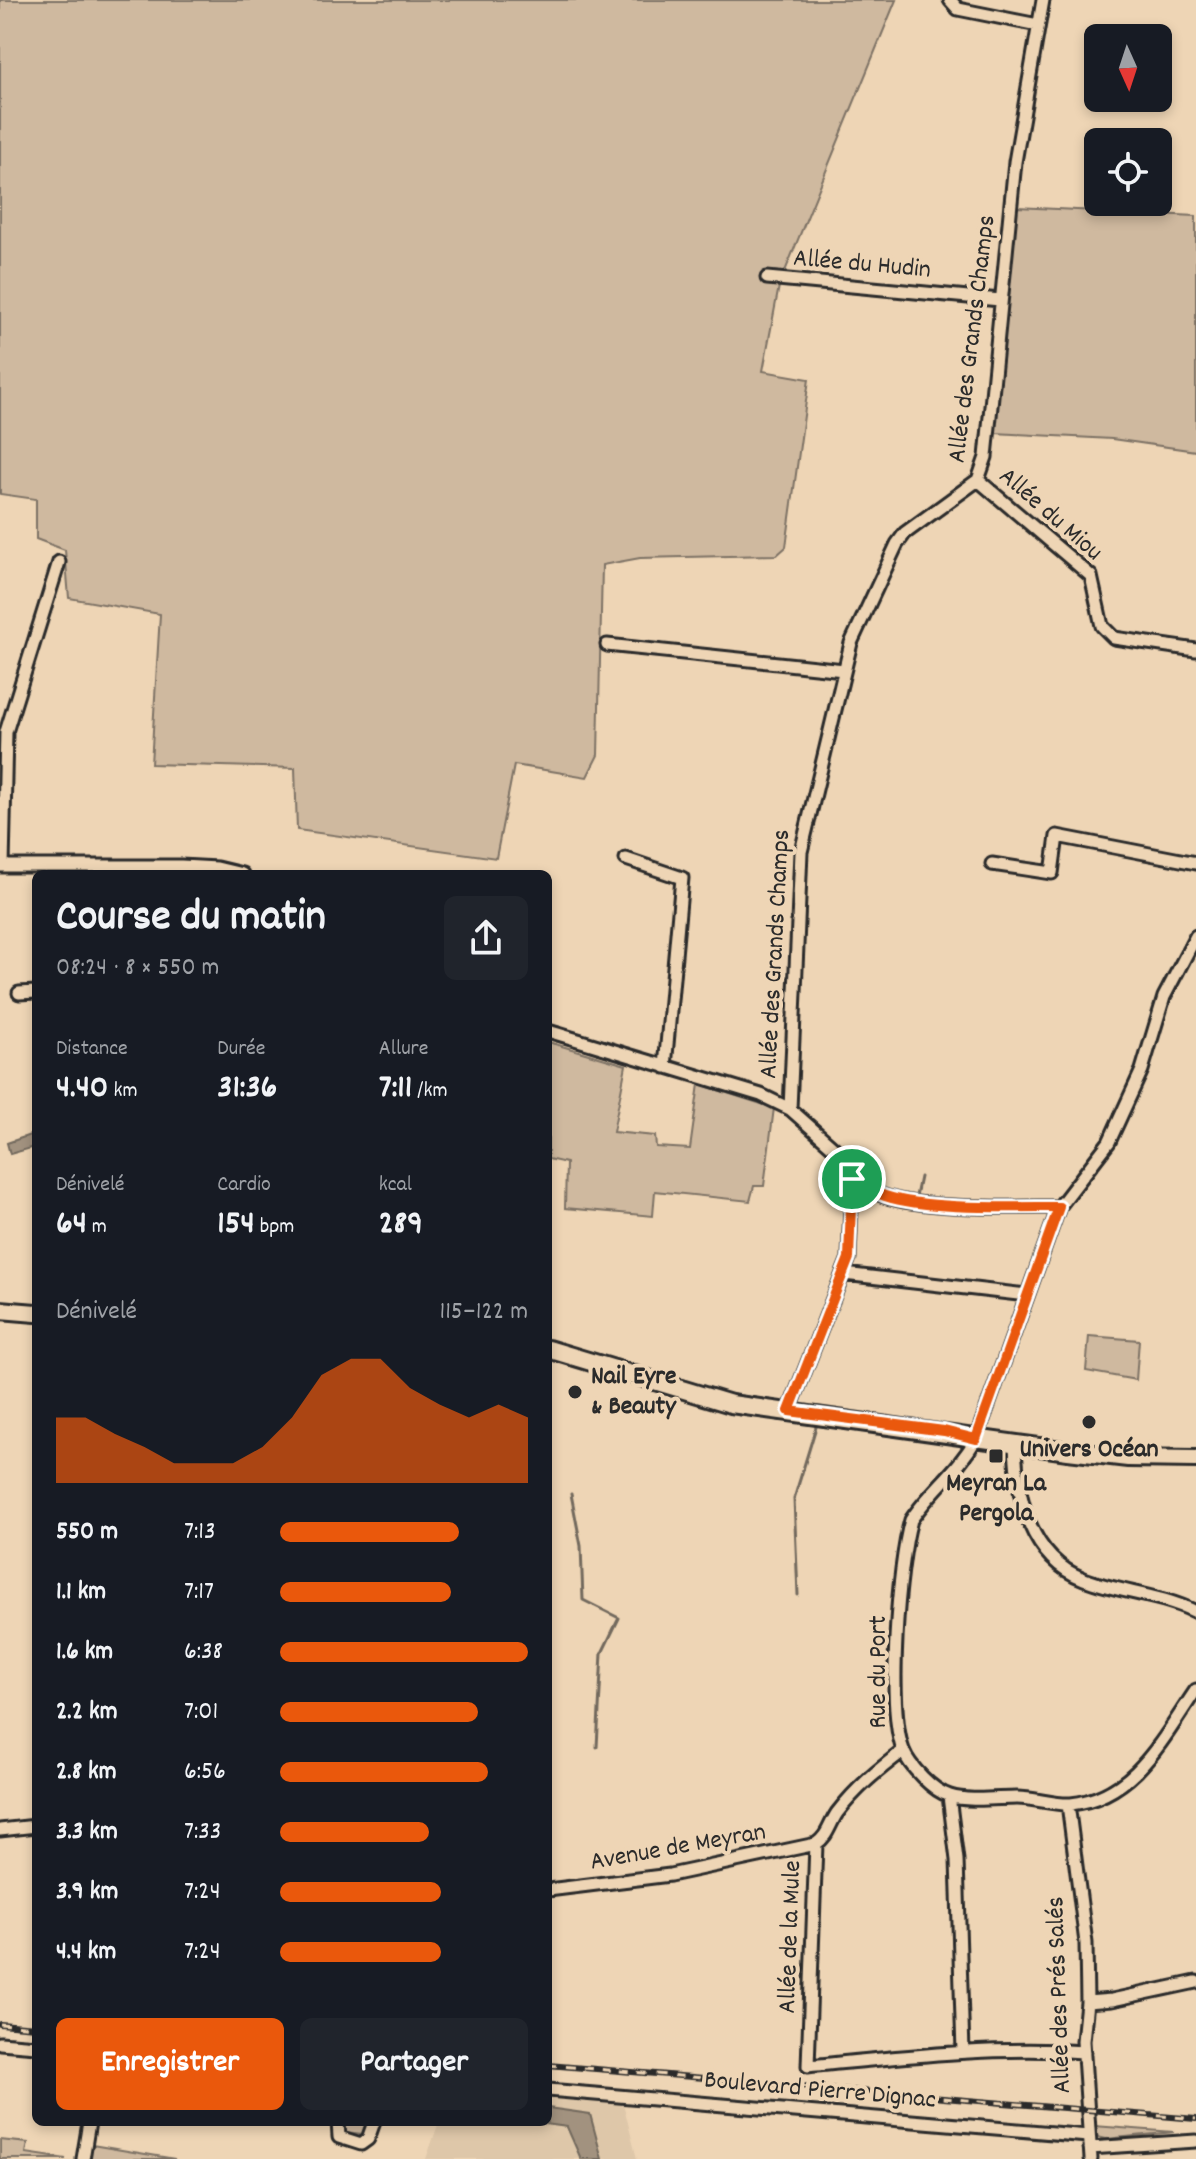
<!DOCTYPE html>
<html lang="fr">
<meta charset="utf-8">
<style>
body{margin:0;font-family:Dekko,sans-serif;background:#20242c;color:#f1f3f6;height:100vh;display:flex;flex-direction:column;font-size:30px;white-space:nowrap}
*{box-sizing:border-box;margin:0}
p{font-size:26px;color:#9ea1a6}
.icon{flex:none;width:44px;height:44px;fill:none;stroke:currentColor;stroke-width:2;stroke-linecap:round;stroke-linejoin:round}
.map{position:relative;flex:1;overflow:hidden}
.side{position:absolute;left:32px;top:870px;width:520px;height:1256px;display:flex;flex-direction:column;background:#171b24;border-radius:12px;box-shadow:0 4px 12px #0003}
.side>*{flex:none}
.needle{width:52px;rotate:177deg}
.controls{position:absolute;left:1084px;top:24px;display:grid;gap:16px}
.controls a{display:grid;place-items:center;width:88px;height:88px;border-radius:12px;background:#171b24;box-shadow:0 4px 12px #0003;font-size:40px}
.pin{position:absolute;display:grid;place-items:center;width:68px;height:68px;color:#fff;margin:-34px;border:4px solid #fff;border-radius:50%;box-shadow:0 2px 8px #0007}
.round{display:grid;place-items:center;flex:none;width:84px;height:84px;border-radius:12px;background:#20242c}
.headline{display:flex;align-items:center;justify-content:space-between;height:136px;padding:0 24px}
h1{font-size:44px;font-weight:700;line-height:60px}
.figures{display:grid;grid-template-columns:repeat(3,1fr);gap:12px;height:136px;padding:8px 24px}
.figures div{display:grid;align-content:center}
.figures b{font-size:34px;font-weight:700}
.figures small{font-size:22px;font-weight:400}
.figures p{font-size:22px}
.chart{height:224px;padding:16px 24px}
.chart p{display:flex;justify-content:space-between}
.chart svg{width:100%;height:144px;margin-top:8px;fill:#ea580c;opacity:.7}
.primary-button{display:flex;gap:16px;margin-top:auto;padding:16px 24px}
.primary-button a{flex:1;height:92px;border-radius:12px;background:#ea580c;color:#fff;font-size:32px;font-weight:700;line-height:92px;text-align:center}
.primary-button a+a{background:#20242c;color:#f1f3f6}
ul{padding:0 24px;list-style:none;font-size:26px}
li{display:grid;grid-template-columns:128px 96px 1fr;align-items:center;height:60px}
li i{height:20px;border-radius:10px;background:#ea580c}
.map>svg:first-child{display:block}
</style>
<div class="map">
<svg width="1196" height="2159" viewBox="0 0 1196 2159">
<rect width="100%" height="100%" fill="#eed5b5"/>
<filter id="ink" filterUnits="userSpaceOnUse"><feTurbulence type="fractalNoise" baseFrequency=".0125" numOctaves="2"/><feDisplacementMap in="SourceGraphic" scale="16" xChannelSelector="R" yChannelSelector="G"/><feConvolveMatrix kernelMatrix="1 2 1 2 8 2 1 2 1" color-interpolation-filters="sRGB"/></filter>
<g filter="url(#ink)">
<path fill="#dec7a9" d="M 548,2090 L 621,2095 L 637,2159 L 602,2159 L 590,2114 L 548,2108 Z
M 439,2122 L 530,2122 L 567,2127 L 581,2159 L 426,2159 Z"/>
<path fill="#cfb99f" stroke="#7d7265" stroke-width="2" d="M 0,0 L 896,0 L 779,286 L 763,371 L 809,379 L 786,547 L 777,555 L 640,558 L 602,565 L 598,755 L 587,777 L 514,765 L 496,858 L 297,830 L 295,768 L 151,764 L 160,614 L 69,598 L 65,550 L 36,539 L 36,499 L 0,494 Z
M 1017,207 L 1196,216 L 1196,451 L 1112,439 L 995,433 Z
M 548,1042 L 626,1065 L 613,1132 L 655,1136 L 656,1147 L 690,1149 L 699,1084 L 774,1108 L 764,1186 L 754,1186 L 750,1201 L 655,1191 L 653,1216 L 565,1208 L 566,1163 L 548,1159 Z
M 1089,1336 L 1139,1340 L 1136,1380 L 1086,1371 Z
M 345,2122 L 368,2122 L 363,2134 L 345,2132 Z
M 1094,2126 L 1174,2132 L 1106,2139 L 1098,2137 Z
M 0,2140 L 28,2143 L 26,2153 L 66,2159 L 0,2159 Z
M 92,2145 L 175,2159 L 89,2159 Z"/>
<path fill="#a2927f" stroke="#72695d" stroke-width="2" d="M 30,1135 L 34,1147 L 10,1154 L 7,1143 Z
M 548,2108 L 590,2114 L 602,2159 L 581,2159 L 567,2127 L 530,2122 L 548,2122 Z"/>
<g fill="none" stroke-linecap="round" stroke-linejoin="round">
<path stroke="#72695d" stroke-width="3" d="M 915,1201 L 920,1177
M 571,1494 L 581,1546 L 583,1600 L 619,1618 L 602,1653 L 597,1747
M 798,1595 L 794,1499 L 816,1427"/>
<defs>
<path id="minor" d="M 950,0 L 958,9 L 1038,25
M 767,278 L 1000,300
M 978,480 L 1091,576 L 1102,626 L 1114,638 L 1196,650
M 607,645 L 844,670
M 626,859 L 682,878 L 665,1067
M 992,864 L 1052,873 L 1057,836 L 1196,863
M 0,866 L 181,866 L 217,868 L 242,874
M 3,866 L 6,732 L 59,562
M 1196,936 L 1164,997 L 1142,1070 L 1109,1142 L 1059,1207 L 976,1439 C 957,1472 931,1490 911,1520 C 898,1565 887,1707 903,1750 C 909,1766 933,1791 950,1796 C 969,1802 997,1798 1017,1798 C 1034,1798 1055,1805 1071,1804 C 1135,1797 1163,1738 1196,1690
M 19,993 L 36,992
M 548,1031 L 761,1095 L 790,1109 L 834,1148 L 852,1179 L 849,1258 L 789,1411
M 790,1109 L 801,852 L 851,643 L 897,544 L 905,533 L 978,480 L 986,457 L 1015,162 L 1043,0
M 852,1179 C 865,1181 872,1192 884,1196 C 926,1210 1013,1207 1059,1207
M 844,1274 L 1027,1295
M 1015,1445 C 1017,1497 1029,1558 1084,1579 C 1121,1593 1159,1594 1196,1612
M 903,1751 C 878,1770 856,1788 837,1813 C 829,1825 828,1836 816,1844 L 808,2066 C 900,2057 992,2046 1084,2052
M 949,1796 L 957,1860 L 963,2052
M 1068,1804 L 1086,1943 L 1087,2002 L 1083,2041 L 1091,2159
M 0,1830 L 36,1826
M 548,1890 L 670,1875 L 816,1844
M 1087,2002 L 1112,2000 L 1196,1982
M 0,2043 L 36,2046
M 548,2090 L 1088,2136
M 338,2122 L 339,2137 L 361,2144 L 368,2139 L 374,2122
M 1090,2148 L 1196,2141
M 83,2159 L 89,2122"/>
<path id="secondary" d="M 0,1310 L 36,1313
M 548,1349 L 731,1404 L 1068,1451 L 1128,1458 L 1196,1459"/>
</defs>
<use href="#minor" stroke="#2b2b2b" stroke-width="17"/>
<use href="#secondary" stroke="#2b2b2b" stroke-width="22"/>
<use href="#minor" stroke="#eed5b5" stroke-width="11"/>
<use href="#secondary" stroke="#eed5b5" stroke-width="16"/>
<defs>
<path id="rail" d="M 0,2024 L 36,2027
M 548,2065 L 1196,2119"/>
</defs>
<use href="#rail" stroke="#2b2b2b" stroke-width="6"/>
<use href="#rail" stroke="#eed5b5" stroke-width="3" stroke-dasharray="9" stroke-linecap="butt"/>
</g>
</g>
<g fill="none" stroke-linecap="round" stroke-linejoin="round" filter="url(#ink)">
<defs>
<path id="route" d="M 852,1179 C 865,1181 873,1192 885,1196 C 927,1210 1012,1207 1059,1207 L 976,1439 L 944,1431 L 789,1411 L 849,1258 Z"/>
</defs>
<use href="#route" stroke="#fff" stroke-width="16"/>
<use href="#route" stroke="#ea580c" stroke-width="10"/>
</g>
<g fill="#2b2b2b" stroke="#eed5b5" stroke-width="3">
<circle cx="575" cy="1392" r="8"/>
<circle cx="1089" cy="1422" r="8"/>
<rect x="988" y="1448" width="16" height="16" rx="4"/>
</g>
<g text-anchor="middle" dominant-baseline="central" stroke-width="8" stroke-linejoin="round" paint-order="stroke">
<g font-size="26" fill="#2b2b2b" stroke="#eed5b5">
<text transform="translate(862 265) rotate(5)">Allée du Hudin</text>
<text transform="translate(973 339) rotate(-83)">Allée des Grands Champs</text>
<text transform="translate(1050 515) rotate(41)">Allée du Miou</text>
<text transform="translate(776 954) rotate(-87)">Allée des Grands Champs</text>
<text transform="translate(879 1672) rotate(-90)">Rue du Port</text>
<text transform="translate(678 1848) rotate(-10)">Avenue de Meyran</text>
<text transform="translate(791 1937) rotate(-88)">Allée de la Mule</text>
<text transform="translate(1060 1995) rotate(-92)">Allée des Prés Salés</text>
<text transform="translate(820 2091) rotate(5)">Boulevard Pierre Dignac</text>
</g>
<g font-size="26" font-weight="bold" fill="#2b2b2b" stroke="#eed5b5">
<text x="591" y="1377" text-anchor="start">Nail Eyre<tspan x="591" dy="30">&amp; Beauty</tspan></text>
<text x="1089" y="1450">Univers Océan</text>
<text x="996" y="1484">Meyran La<tspan x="996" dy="30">Pergola</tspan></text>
</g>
</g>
</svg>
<div class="controls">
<a><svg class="needle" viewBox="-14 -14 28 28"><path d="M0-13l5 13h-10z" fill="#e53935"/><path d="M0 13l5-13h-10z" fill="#9ea1a6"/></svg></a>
<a><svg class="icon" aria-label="locate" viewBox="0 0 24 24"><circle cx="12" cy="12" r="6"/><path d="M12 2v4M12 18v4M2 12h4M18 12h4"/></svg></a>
</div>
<div class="pin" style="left:852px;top:1179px;background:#1e9e55"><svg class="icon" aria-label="arrive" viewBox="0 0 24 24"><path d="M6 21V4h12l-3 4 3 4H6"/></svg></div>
<section class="side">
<div class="headline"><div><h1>Course du matin</h1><p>08:24 · 8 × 550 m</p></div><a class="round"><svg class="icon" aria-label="share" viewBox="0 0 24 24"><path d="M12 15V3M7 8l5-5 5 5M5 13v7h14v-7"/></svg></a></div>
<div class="figures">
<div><p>Distance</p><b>4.40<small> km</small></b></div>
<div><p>Durée</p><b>31:36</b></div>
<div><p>Allure</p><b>7:11<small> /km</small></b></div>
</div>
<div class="figures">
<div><p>Dénivelé</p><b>64<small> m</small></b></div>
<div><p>Cardio</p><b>154<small> bpm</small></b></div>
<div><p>kcal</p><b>289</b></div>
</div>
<div class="chart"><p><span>Dénivelé</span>115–122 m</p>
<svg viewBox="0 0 160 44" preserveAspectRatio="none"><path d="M0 44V24L10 24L20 29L30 33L40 38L50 38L60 38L70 33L80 24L90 11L100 6L110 6L120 15L130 20L140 24L150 20L160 24V44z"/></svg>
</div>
<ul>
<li><b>550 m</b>7:13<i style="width:72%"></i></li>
<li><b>1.1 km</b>7:17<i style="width:69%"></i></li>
<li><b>1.6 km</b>6:38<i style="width:100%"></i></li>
<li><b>2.2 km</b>7:01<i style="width:80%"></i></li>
<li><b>2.8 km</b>6:56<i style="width:84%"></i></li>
<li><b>3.3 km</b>7:33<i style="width:60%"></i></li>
<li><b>3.9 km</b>7:24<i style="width:65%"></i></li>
<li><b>4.4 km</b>7:24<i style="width:65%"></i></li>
</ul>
<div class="primary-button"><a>Enregistrer</a><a>Partager</a></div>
</section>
</div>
